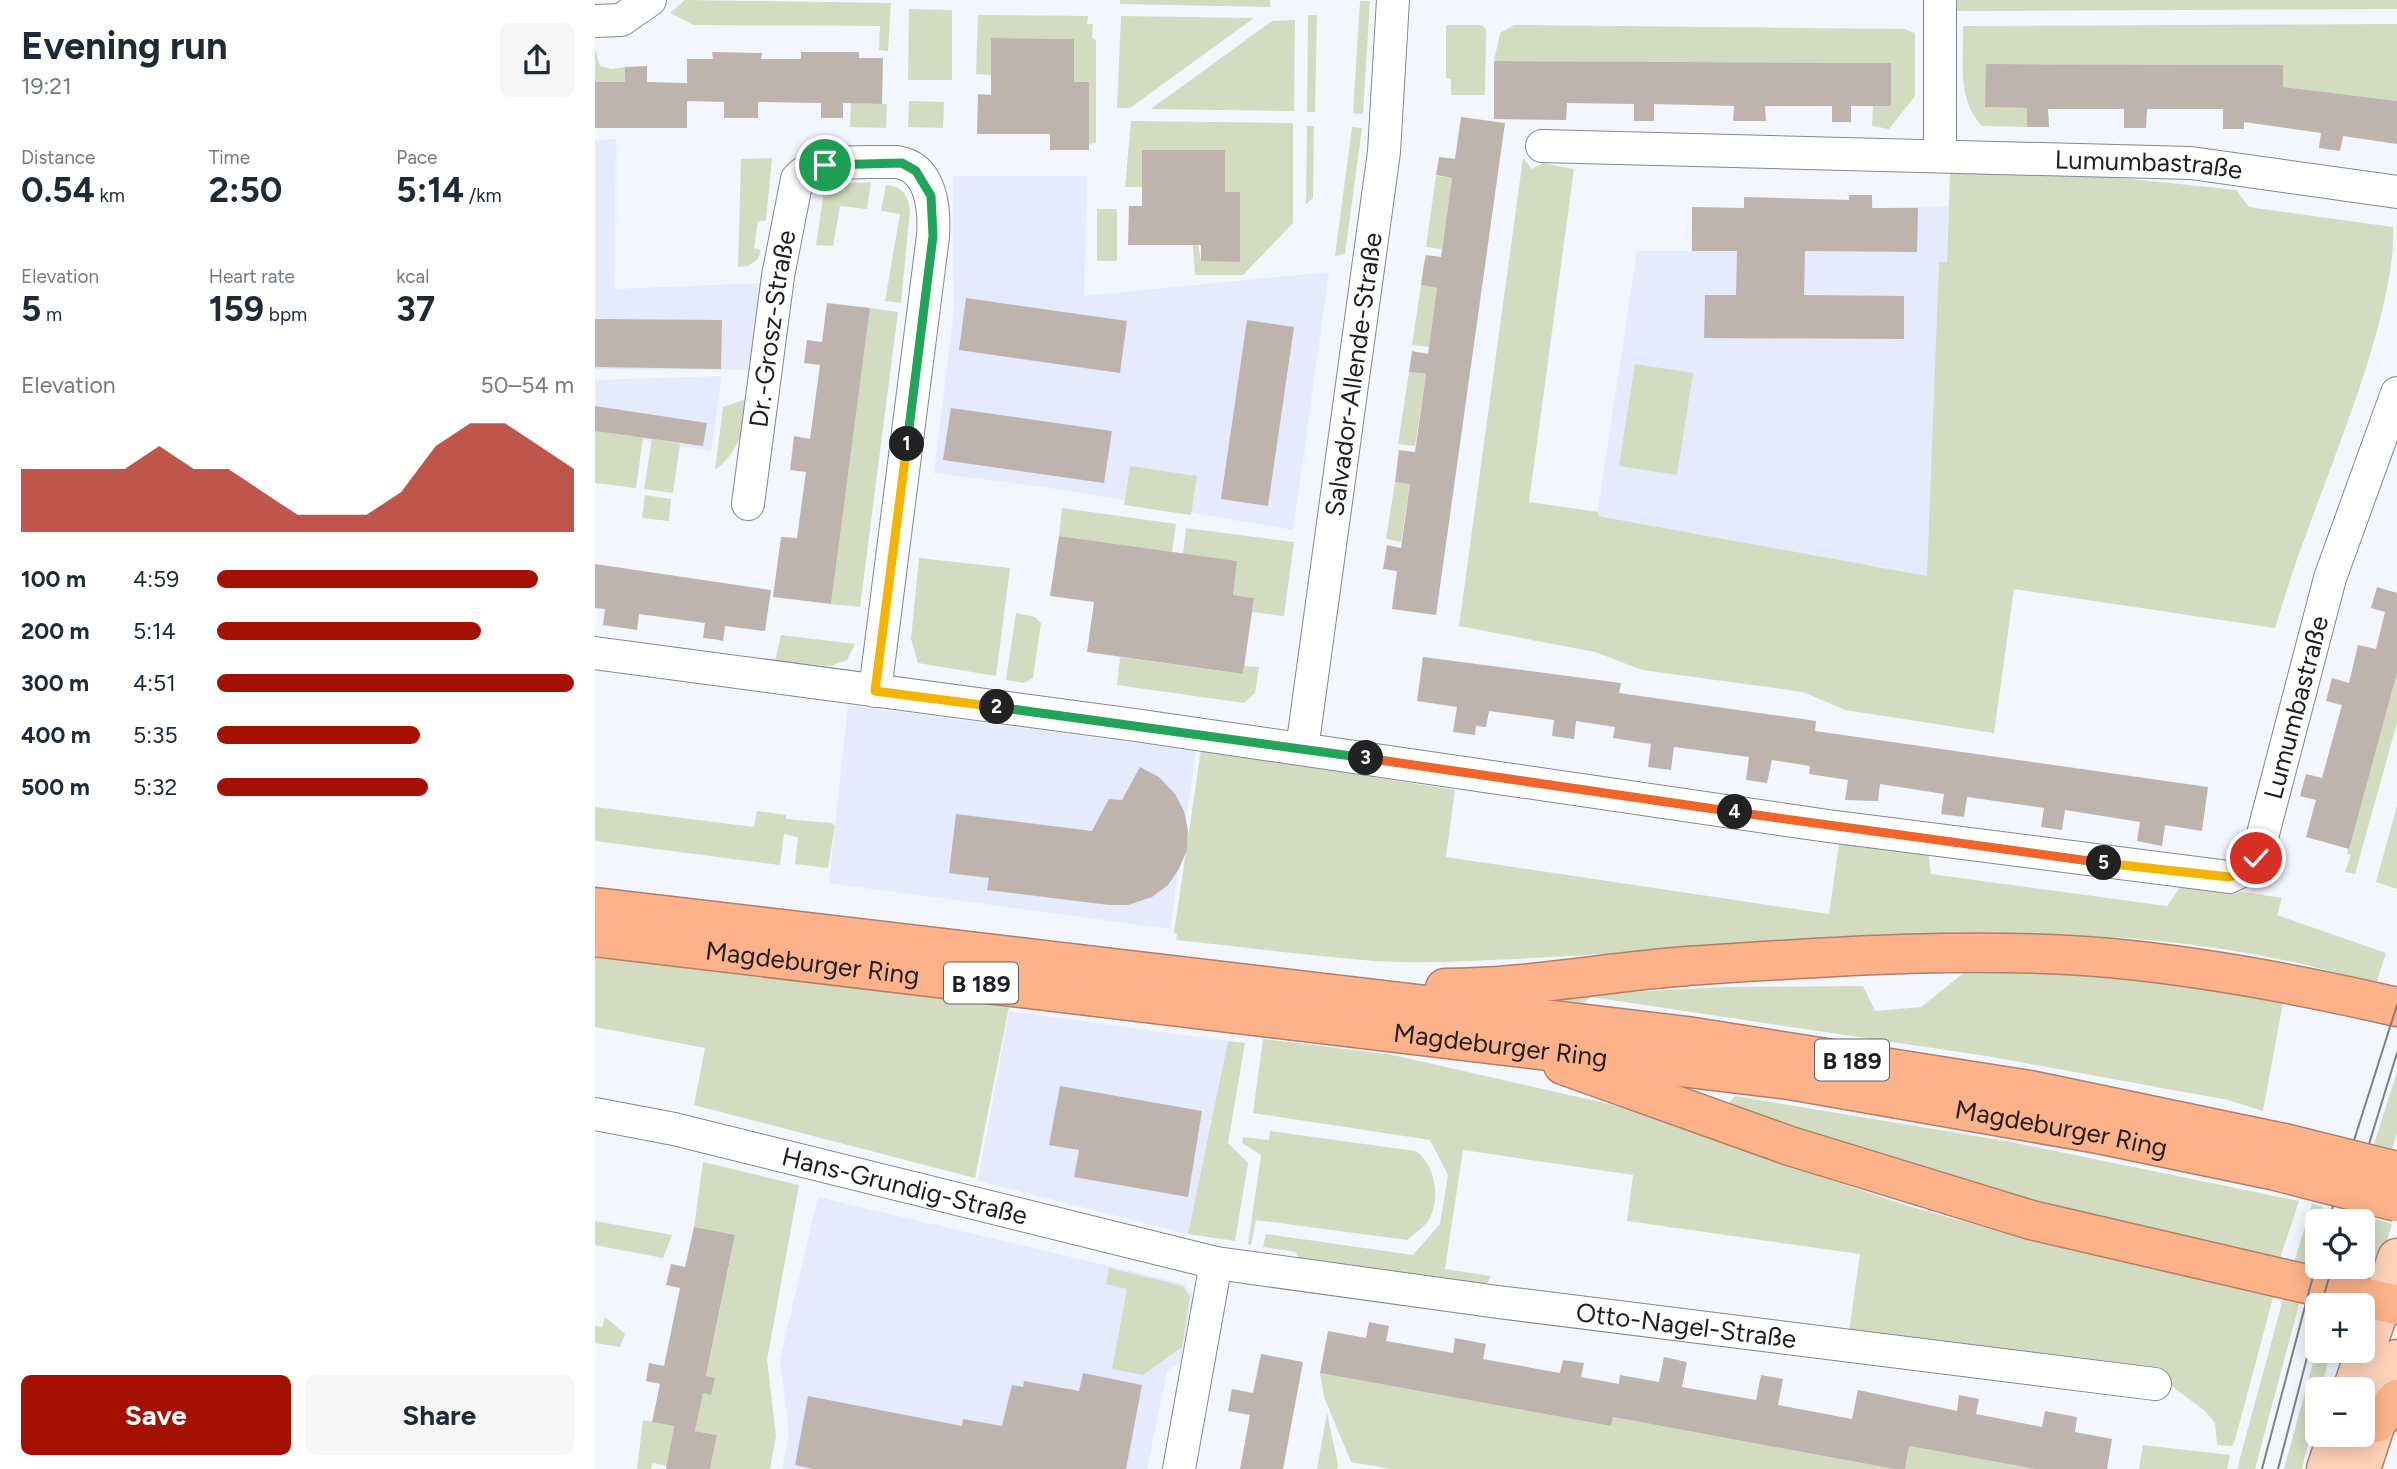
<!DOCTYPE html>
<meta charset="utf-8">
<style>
body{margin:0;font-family:Figtree,sans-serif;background:#f6f6f7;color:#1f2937;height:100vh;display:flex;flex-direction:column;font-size:26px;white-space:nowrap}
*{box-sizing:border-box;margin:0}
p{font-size:23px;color:#747a83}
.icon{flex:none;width:38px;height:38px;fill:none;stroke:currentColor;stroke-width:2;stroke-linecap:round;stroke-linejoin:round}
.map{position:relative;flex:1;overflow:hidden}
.drawer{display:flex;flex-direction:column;background:#fff;width:595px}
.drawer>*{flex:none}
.tools{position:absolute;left:1710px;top:1209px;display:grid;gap:14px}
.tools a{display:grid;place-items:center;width:70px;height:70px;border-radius:10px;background:#fff;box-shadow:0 4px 18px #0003;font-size:35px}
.pin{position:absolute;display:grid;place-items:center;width:60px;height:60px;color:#fff;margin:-30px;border:4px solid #fff;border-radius:50%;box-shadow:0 2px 7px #0007}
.km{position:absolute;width:35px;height:35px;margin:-18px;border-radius:50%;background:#222;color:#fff;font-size:19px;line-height:35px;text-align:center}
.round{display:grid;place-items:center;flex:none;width:74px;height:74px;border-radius:10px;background:#f6f6f7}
.summary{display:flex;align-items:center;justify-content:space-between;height:119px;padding:0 21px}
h1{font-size:38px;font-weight:700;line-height:52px}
.metrics{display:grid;grid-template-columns:repeat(3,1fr);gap:10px;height:119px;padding:7px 21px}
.metrics div{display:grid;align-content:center}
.metrics b{font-size:35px;font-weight:700}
.metrics small{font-size:19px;font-weight:400}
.metrics p{font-size:19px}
.chart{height:196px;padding:14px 21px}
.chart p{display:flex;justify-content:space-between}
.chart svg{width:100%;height:126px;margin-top:7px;fill:#a41001;opacity:.7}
.cta{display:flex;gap:14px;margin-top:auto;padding:14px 21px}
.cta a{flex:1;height:80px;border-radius:10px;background:#a41001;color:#fff;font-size:28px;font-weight:700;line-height:80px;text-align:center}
.cta a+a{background:#f6f6f7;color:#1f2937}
ul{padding:0 21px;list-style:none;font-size:23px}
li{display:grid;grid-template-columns:112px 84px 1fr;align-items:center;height:52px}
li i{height:18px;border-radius:9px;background:#a41001}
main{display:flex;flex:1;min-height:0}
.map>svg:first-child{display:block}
</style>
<main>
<section class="drawer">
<div class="summary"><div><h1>Evening run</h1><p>19:21</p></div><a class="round"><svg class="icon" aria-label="share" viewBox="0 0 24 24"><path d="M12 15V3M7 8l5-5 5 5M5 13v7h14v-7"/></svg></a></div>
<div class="metrics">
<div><p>Distance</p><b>0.54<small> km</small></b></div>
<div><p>Time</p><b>2:50</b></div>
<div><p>Pace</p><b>5:14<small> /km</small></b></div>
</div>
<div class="metrics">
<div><p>Elevation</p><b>5<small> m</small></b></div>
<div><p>Heart rate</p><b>159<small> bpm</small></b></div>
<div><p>kcal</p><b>37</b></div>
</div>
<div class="chart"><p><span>Elevation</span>50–54 m</p>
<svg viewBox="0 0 160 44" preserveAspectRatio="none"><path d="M0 44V22L10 22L20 22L30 22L40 14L50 22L60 22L70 30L80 38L90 38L100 38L110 30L120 14L130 6L140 6L150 14L160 22V44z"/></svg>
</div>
<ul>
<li><b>100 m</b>4:59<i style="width:90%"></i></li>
<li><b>200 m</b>5:14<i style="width:74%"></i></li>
<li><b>300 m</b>4:51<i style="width:100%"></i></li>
<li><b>400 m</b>5:35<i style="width:57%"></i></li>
<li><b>500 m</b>5:32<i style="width:59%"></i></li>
</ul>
<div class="cta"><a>Save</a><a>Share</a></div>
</section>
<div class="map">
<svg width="1802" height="1469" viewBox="0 0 1802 1469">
<rect width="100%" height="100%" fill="#f3f6ff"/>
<path fill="#e5ebfd" d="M 21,139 L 19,289 L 167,283 L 154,370 L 0,369 L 0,140 Z
M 358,176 L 492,176 L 489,296 L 734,272 L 698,530 L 457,488 L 339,473 L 359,311 Z
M 1254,195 L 1277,195 L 1278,208 L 1353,206 L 1352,262 L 1344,263 L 1333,577 L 1002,516 L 1042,251 L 1096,251 L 1097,207 L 1149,208 L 1149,197 L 1254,200 Z
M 127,376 L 116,451 L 0,432 L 0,380 Z
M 253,705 L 601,751 L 575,929 L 234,883 Z
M 414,1011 L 633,1041 L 593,1234 L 383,1181 Z
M 223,1197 L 590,1284 L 598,1295 L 587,1361 L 572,1371 L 552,1469 L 187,1469 L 194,1434 L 185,1359 Z"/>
<path fill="#d3dcc1" d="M 90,0 L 296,3 L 293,51 L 284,50 L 285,26 L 99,25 L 75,13 Z
M 525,0 L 675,0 L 675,7 L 525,4 Z
M 1357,0 L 1802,0 L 1802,9 L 1360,11 Z
M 765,1 L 775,1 L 768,114 L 758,113 Z
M 314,9 L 357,10 L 357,80 L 313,80 Z
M 383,15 L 493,16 L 492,24 L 498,24 L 497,38 L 501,40 L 501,143 L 494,144 L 479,82 L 479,39 L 396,38 L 396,75 L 381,74 Z
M 713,15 L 722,15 L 720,112 L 712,112 Z
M 526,16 L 659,18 L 535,108 L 522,108 Z
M 700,20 L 699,111 L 556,109 L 677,21 Z
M 1802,24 L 1802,101 L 1688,87 L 1688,65 L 1391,64 L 1391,107 L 1432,108 L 1432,127 L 1387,126 C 1361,98 1369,62 1368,26 Z
M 851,25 L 887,25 L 891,29 L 890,95 L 856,95 L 856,79 L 851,78 Z
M 919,25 L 1310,29 L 1320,33 L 1320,96 L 1294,129 L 1277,126 L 1278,106 L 1296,105 L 1296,63 L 899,61 L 905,33 Z
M 0,48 L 5,66 L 17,69 L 30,67 L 30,82 L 0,82 Z
M 314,101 L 349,102 L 348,128 L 313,127 Z
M 256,103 L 292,104 L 291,128 L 255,127 Z
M 536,121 L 698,123 L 698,223 L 648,275 L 600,275 L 598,245 L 603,245 L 606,261 L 645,261 L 645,193 L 630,192 L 630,150 L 548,150 L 547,187 L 530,187 Z
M 712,126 L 719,126 L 718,198 L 711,204 Z
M 757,127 L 767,128 L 750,254 L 740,256 Z
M 177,158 L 171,221 L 163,221 L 159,248 L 166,250 L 163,259 L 153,266 L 143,267 L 146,159 Z
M 928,158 L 937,169 L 948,163 L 979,169 L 934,502 L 1003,512 L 1003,516 L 1332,576 L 1344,262 L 1352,262 L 1355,173 L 1509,176 L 1641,190 L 1654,207 L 1798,227 C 1802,308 1740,453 1712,532 C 1700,563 1690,596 1680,628 L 1419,589 L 1399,733 L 1250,710 L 1208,692 L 1047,670 L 1000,652 L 864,626 Z
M 841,176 L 857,178 L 847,249 L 831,247 Z
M 276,182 L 272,209 L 245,206 L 238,246 L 221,245 L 230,185 Z
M 291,185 C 307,186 313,195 315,210 L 306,303 L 290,301 L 305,214 L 286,211 Z
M 502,209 L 522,209 L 522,261 L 502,261 Z
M 826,285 L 842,288 L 834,347 L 817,345 Z
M 275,308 L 303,312 L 265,607 L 236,604 Z
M 1040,364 L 1098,373 L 1082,475 L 1024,466 Z
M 814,372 L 831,374 L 820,446 L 803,444 Z
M 154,398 C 150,426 144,453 120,470 L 128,407 Z
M 0,431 L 48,438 L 41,488 L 0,483 Z
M 57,439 L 85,444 L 78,493 L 49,489 Z
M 535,466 L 602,476 L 596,515 L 529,505 Z
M 800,482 L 815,484 L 806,542 L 791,539 Z
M 50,495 L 76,499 L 74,521 L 47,518 Z
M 467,508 L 581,524 L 577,552 L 464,536 Z
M 591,528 L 699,542 L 689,616 L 657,612 L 659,598 L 638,595 L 642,561 L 588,554 Z
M 324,558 L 415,568 L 401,676 L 323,663 L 316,639 Z
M 421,613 L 440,617 L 446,623 L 438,678 L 429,683 L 411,680 Z
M 186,635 L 260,644 L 252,660 L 235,666 L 180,661 Z
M 525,657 L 648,674 L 649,666 L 664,667 L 660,693 L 649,703 L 522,685 Z
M 1802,673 L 1802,723 L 1760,874 L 1750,872 L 1756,855 L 1752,854 Z
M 606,750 L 860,790 L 851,857 L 1234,914 L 1245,837 L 1333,849 L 1336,874 L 1572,906 L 1588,883 L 1687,898 L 1682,915 L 1791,953 L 1781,984 C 1502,897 1205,946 920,959 C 874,961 826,964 780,961 C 714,956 648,947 581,940 L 582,934 L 579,933 Z
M 1802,806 L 1802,889 L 1781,882 Z
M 0,807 L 159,827 L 162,811 L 191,815 L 191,819 L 237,823 L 240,826 L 233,868 L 200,864 L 203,837 L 189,834 L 185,865 L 0,841 Z
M 0,957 L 414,1007 L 380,1178 L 99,1105 L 110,1048 L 0,1027 Z
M 1375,968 L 1530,975 L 1689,997 L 1668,1111 L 1633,1100 L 1391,1056 L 996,997 L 987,1004 L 936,997 L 1132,987 L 1268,986 L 1280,1011 L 1326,1007 Z
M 668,1039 L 798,1055 L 1018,1105 L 1306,1204 L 1425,1237 L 1593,1277 L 1680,1290 L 1640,1440 L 1637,1446 L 1622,1445 L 1620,1423 L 1610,1411 L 1563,1376 L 1254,1332 L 1265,1254 L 1032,1221 L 1038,1175 L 868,1150 L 850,1269 L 896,1276 L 892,1284 L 704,1262 L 701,1252 L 668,1247 L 671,1234 L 818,1255 L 845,1224 L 853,1175 L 835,1140 L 658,1113 Z
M 633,1041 L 650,1043 L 633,1143 L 653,1163 L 640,1241 L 593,1234 Z
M 1802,1072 L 1802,1133 L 1797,1149 L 1779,1144 Z
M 1140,1096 L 1411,1141 L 1704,1201 L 1683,1265 L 1442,1208 L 1130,1108 Z
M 675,1131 L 820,1151 C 840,1163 847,1200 833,1221 C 828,1228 819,1234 812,1240 L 661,1220 L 656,1245 L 653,1244 L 666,1155 L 647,1143 L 648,1137 L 674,1140 Z
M 108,1162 L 204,1185 L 172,1360 L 181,1436 L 175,1469 L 115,1469 L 122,1435 L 100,1431 L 140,1236 L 99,1227 Z
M 1717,1204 L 1728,1207 L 1709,1273 L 1697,1269 Z
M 1780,1219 L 1797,1224 L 1780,1279 L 1760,1285 Z
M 0,1221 L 77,1235 L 68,1258 L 0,1245 Z
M 514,1268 L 588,1286 L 595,1297 L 587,1347 L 548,1375 L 517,1369 L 532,1289 L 511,1284 Z
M 1690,1292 L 1706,1297 L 1660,1469 L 1642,1469 Z
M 10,1317 L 30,1334 L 25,1347 L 0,1343 L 0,1326 L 7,1327 Z
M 1722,1348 L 1722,1351 L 1736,1351 L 1726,1389 L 1722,1390 L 1722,1407 L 1707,1469 L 1689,1469 Z
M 725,1373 L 1016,1426 L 1018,1417 L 1299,1469 L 796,1469 L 756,1462 L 729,1397 Z
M 732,1413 L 743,1465 L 742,1469 L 722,1469 Z
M 48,1420 L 79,1426 L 72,1466 L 57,1463 L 56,1469 L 42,1469 Z
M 1548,1445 L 1635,1455 L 1632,1469 L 1544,1469 Z
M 1314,1446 L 1441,1469 L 1310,1469 Z"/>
<path fill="#beb3ad" d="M 396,38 L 479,39 L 479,82 L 494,82 L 494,150 L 455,150 L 455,134 L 382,134 L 383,94 L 396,95 Z
M 117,52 L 167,53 L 166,59 L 206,59 L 206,52 L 264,52 L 264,58 L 288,58 L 287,104 L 248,103 L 248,118 L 226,118 L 226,103 L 163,102 L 163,118 L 129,118 L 129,102 L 92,101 L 92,128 L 0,128 L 0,82 L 30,82 L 30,67 L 52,66 L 52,82 L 92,83 L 92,59 L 118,59 Z
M 899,61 L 1296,63 L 1296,106 L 1256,106 L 1256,122 L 1237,122 L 1237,106 L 1170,106 L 1171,121 L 1138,121 L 1139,106 L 1059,104 L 1059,121 L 1039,121 L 1039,104 L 972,103 L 971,120 L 899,119 Z
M 1391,64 L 1688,65 L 1688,87 L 1802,101 L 1802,144 L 1748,136 L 1745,151 L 1724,148 L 1726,133 L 1649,122 L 1649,129 L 1628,129 L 1628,109 L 1552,109 L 1551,128 L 1529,128 L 1529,109 L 1453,109 L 1454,127 L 1432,127 L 1432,108 L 1390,107 Z
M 866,117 L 910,123 L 841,615 L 797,609 L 802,571 L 788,569 L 792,545 L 806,548 L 815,484 L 800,482 L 804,450 L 820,452 L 831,374 L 814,372 L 817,351 L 833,354 L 842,288 L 826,285 L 829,264 L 831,255 L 846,257 L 857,178 L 841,175 L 844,157 L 860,159 Z
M 547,150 L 630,150 L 630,192 L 645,192 L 645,262 L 606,261 L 606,245 L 533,245 L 534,206 L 547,206 Z
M 1254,195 L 1277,195 L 1277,208 L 1323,208 L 1322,252 L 1210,251 L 1209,295 L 1309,296 L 1309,339 L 1109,338 L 1110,295 L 1141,295 L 1142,251 L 1097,251 L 1097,207 L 1149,208 L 1149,197 L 1254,200 Z
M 371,298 L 532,321 L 525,373 L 364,350 Z
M 232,303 L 275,308 L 236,604 L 178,597 L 186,537 L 202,538 L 211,472 L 195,470 L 199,436 L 215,439 L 225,365 L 209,363 L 212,340 L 227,342 Z
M 0,319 L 127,320 L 126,369 L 0,367 Z
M 652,320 L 699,327 L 673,506 L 626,499 Z
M 0,406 L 112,423 L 108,446 L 0,431 Z
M 356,408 L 517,431 L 509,483 L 348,460 Z
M 464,536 L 642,561 L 638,595 L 659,598 L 648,674 L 492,652 L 499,602 L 455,596 Z
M 0,564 L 176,590 L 170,631 L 130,626 L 128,641 L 118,639 L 108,638 L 110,623 L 44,614 L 42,630 L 8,625 L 10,609 L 0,608 Z
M 1782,587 L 1802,593 L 1802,673 L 1754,849 L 1711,837 L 1721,800 L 1705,796 L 1711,774 L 1727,778 L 1747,705 L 1731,701 L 1737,678 L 1754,683 L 1763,645 L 1781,649 L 1790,612 L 1776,608 Z
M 828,657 L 1026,683 L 1024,693 L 1221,721 L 1220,731 L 1613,787 L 1607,831 L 1570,825 L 1567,846 L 1542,841 L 1545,822 L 1470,810 L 1467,830 L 1446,827 L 1449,808 L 1372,797 L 1369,817 L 1346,814 L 1349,794 L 1285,784 L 1283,801 L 1250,800 L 1253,780 L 1214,774 L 1215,766 L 1177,760 L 1172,783 L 1151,780 L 1154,757 L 1079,747 L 1076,770 L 1053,767 L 1056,744 L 1018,738 L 1020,727 L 981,721 L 979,739 L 957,736 L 959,720 L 894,711 L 891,727 L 881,726 L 880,735 L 858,732 L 862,707 L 822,701 Z
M 545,767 L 564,777 L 580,794 L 589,811 L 593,830 L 592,850 L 584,869 L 573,885 L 557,897 L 533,905 L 514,905 L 392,890 L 394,878 L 354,873 L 361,814 L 497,831 L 514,799 L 527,800 Z
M 465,1086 L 607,1111 L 593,1197 L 479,1177 L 484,1150 L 454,1145 Z
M 99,1227 L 140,1235 L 111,1376 L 120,1378 L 116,1395 L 108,1393 L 100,1431 L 122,1435 L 115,1469 L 71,1469 L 79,1426 L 57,1422 L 65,1384 L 51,1381 L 54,1363 L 69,1366 L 85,1288 L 71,1285 L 76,1264 L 90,1267 Z
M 774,1322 L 794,1326 L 791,1341 L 858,1353 L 860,1338 L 891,1344 L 888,1359 L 965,1373 L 968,1360 L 989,1363 L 986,1377 L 1024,1384 L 1025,1375 L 1064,1382 L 1069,1357 L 1092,1362 L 1087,1387 L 1161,1400 L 1166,1375 L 1188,1379 L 1183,1405 L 1257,1419 L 1263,1390 L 1362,1411 L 1364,1395 L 1384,1399 L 1381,1414 L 1447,1427 L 1450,1411 L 1482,1417 L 1480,1432 L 1517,1439 L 1512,1469 L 1441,1469 L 1314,1446 L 1310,1469 L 1299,1469 L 1018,1417 L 1016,1426 L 725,1373 L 733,1331 L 771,1338 Z
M 666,1354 L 708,1362 L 688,1469 L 645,1469 L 655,1415 L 633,1411 L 637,1389 L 658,1393 Z
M 488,1373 L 547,1385 L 531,1469 L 219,1469 L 200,1465 L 213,1396 L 367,1426 L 368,1419 L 407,1426 L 417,1385 L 428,1387 L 429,1381 L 484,1391 Z"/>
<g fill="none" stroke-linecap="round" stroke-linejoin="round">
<defs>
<g id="minor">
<path d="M 0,21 L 26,20 L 55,0"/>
<path id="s1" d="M 947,146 L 1596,163 L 1802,192"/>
<path d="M 1345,155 L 1345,0"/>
<path id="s2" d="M 153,504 L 183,276 L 202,179 C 217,157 277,163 302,162 C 336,167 340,208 338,236 L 280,691"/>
<path id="s3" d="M 0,653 L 540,725 L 1233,826 L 1634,877 L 1653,868 L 1663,853 L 1735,578 L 1802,393"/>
<path id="s4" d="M 707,749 L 789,152 L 798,0"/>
<path id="s5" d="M 0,1114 L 79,1129 L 621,1263 L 903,1302 L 1560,1384"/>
<path d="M 584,1469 L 621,1263"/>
</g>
<path id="major" d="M 1757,1390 L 1802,1258
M 1731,1469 L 1742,1435
M 1766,1469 L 1802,1359"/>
<g id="highway">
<path d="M 0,907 L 1092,1036 L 1440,1091 L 1689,1143"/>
<path id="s6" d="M 0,937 L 1195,1080 L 1498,1133 L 1681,1171"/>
<path d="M 850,988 C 930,988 1012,972 1092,966 C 1229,957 1379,946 1515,958 C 1612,967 1707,985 1802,1007"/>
<path d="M 968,1065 L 1195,1146 L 1436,1220 L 1802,1305"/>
<path d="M 1781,1423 L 1802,1399"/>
</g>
</defs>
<use href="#minor" stroke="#848791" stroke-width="34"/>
<use href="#major" stroke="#af7f66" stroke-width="41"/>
<use href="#highway" stroke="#af7f66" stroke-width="41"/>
<use href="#minor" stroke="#fff" stroke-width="32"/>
<use href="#major" stroke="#fed1b9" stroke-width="38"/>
<use href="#highway" stroke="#fdb28a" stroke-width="38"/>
<path stroke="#7d8086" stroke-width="2" d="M 1733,1222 L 1802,1005
M 1750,1222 L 1802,1053
M 1726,1306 L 1737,1267
M 1667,1469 L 1722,1261
M 1683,1469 L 1722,1319"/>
<defs>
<path id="highway-bridge" d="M 1689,1143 L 1802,1171
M 1681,1171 L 1802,1202"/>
</defs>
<use href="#highway-bridge" stroke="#af7f66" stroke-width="41" stroke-linecap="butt"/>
<use href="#highway-bridge" stroke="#fdb28a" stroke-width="38"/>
</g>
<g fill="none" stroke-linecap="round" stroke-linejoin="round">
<defs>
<path id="split-1" d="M 230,165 L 307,163 L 321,171 L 336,196 L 338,236 L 312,444"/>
<path id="split-2" d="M 312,444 L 280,691 L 402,707"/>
<path id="split-3" d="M 402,707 L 771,758"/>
<path id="split-4" d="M 771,758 L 1140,812"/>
<path id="split-5" d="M 1140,812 L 1509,863"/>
<path id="split-6" d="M 1509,863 L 1634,877 L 1645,874 L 1661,858"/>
</defs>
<use href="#split-1" stroke="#fff" stroke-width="14"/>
<use href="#split-2" stroke="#fff" stroke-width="14"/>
<use href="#split-3" stroke="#fff" stroke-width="14"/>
<use href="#split-4" stroke="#fff" stroke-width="14"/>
<use href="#split-5" stroke="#fff" stroke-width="14"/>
<use href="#split-6" stroke="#fff" stroke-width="14"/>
<use href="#split-1" stroke="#22a559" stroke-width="9"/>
<use href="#split-2" stroke="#f5b400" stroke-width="9"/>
<use href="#split-3" stroke="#22a559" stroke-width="9"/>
<use href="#split-4" stroke="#f0652b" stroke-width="9"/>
<use href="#split-5" stroke="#f0652b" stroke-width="9"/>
<use href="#split-6" stroke="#f5b400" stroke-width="9"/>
</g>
<g text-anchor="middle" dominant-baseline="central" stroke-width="7" stroke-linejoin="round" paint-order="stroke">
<g fill="#fff" stroke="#616265" stroke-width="2">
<rect x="349" y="962.5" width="74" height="41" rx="5"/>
<rect x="1220" y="1039.5" width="74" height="41" rx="5"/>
</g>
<g font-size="24" font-weight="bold" fill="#1d1f23">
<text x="386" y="983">B 189</text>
<text x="1257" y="1060">B 189</text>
</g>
<g font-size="26" fill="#1d1f23" stroke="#fff">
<text stroke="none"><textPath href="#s1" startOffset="607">Lumumbastraße</textPath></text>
<text stroke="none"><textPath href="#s2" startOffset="177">Dr.-Grosz-Straße</textPath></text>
<text stroke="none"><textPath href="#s4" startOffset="378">Salvador-Allende-Straße</textPath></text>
<text stroke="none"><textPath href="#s3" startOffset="1839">Lumumbastraße</textPath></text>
<text stroke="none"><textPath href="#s6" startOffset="219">Magdeburger Ring</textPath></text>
<text stroke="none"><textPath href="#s6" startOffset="912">Magdeburger Ring</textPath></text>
<text stroke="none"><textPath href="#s6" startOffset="1479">Magdeburger Ring</textPath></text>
<text stroke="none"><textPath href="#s5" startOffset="318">Hans-Grundig-Straße</textPath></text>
<text stroke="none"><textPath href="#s5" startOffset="1113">Otto-Nagel-Straße</textPath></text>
</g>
</g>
</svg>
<div class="tools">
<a><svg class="icon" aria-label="locate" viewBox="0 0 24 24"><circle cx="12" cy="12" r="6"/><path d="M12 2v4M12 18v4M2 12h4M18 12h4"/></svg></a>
<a>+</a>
<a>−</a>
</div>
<div class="pin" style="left:230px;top:165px;background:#1e9e55"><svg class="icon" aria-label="arrive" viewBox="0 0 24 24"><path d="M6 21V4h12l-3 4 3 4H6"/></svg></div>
<div class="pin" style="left:1661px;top:858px;background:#d93025"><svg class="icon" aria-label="check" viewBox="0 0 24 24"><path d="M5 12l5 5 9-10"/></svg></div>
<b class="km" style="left:312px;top:444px">1</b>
<b class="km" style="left:402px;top:707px">2</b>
<b class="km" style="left:771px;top:758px">3</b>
<b class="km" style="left:1140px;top:812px">4</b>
<b class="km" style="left:1509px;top:863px">5</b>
</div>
</main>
